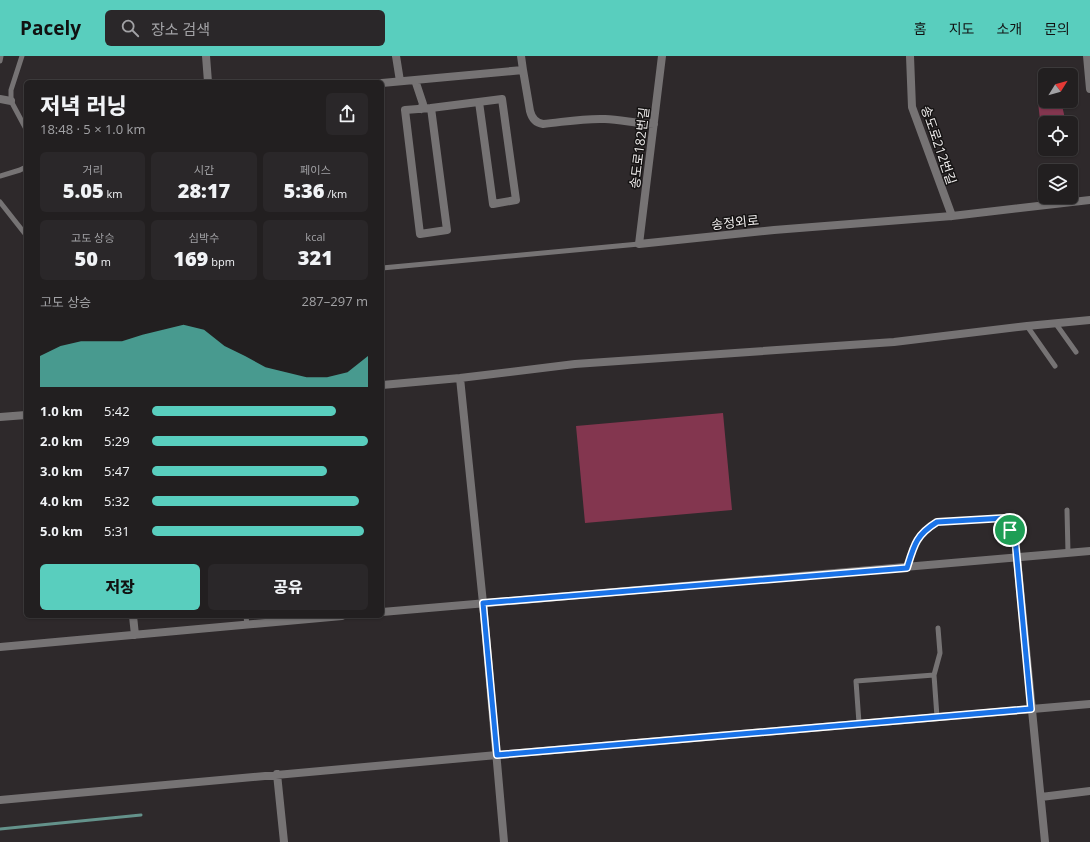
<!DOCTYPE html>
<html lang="ko">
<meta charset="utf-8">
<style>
body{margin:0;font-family:"Open Sans","Noto Sans KR",sans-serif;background:#2a2729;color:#f1f3f6;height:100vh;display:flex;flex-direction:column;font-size:15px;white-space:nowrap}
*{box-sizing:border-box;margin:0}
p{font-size:13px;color:#a2a2a5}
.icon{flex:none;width:22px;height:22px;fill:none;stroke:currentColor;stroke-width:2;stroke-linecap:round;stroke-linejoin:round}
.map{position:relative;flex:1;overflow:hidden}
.side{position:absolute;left:24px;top:24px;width:360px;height:538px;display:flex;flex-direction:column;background:#221f20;border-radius:6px;box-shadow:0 1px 3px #0004,0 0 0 1px #3f3d3e}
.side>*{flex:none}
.needle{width:26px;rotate:53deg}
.tools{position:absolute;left:1038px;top:12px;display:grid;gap:8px}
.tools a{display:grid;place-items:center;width:40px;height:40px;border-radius:6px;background:#221f20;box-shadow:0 1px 3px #0004,0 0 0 1px #3f3d3e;font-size:20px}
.pin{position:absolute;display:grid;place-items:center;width:34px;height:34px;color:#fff;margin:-17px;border:2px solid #fff;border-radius:50%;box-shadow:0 1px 4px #0007}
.round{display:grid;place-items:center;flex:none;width:42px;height:42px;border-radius:6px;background:#2a2729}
.headline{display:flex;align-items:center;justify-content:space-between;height:68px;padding:0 16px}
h1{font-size:22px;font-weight:800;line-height:30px}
.stats{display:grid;grid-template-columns:repeat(3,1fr);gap:6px;height:68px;padding:4px 16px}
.stats div{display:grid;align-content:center;border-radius:6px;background:#2a2729;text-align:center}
.stats b{font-size:20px;font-weight:800}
.stats small{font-size:11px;font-weight:400}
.stats p{font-size:11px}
.chart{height:112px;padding:8px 16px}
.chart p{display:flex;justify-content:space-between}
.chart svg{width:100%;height:72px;margin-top:4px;fill:#59cebe;opacity:.7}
.action{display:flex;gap:8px;margin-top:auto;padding:8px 16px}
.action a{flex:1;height:46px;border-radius:6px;background:#59cebe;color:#111;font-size:16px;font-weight:800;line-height:46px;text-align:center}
.action a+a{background:#2a2729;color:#f1f3f6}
ul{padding:0 16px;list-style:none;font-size:13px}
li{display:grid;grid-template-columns:64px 48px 1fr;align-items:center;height:30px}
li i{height:10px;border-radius:5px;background:#59cebe}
header{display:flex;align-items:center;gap:24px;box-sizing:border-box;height:56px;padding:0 20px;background:#59cebe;color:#111}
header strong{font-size:19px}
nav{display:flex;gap:22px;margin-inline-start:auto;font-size:14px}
.search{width:280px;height:36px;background:#2a2729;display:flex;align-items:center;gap:10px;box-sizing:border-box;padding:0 14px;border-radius:6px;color:#a2a2a5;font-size:15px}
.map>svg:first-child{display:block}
</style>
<header>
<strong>Pacely</strong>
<div class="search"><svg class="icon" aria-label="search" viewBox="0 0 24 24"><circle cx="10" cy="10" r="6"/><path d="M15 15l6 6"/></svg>장소 검색</div>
<nav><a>홈</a><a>지도</a><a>소개</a><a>문의</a></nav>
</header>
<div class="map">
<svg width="1090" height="786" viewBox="0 0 1090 786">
<rect width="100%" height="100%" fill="#2e292b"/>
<path fill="#83364f" d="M 1045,36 L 1045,45 L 1061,45 L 1066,67 L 1049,67 L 1046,63 L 1040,64 L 1037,37 Z
M 723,357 L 732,454 L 585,467 L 576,370 Z"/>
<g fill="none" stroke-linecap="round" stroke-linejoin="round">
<path stroke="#64928b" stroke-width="3" d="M 0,773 L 141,759"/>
<path stroke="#767374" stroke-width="5" d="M 22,0 L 11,34 L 11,45 L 26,73
M 0,5 L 1,0
M 0,120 L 20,114 L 26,111
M 0,146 L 26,179
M 382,212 L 639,188
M 1056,268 L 1076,296
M 1027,270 L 1055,310
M 1067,454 L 1068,497
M 907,511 C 914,489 916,479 937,466 L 1005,461 L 1015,482 L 1017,502
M 246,560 L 247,569
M 934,619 L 940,597 L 938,572
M 859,667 L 856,625 L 934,619 L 937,661"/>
<path stroke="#767374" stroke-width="8" d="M 206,0 L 208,26
M 396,0 L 400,25
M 662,0 L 639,188 L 774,174 L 952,160 L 1090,144
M 910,0 L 912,51 L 952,160
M 1087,0 L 1090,33
M 523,14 L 530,55 C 532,63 536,67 543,68 C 564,66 584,62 605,63 C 621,64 637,67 654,68
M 415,24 L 423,48 L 421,53
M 382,27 L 523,14 L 521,0
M 0,43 L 11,45
M 431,52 L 447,174 L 420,178 L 405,54 Z
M 431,52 L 502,43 L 516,144 L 493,148 L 479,46
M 460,322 L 483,547 L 504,786
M 382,329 L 460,322 L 575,308 L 894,286 L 1027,270 L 1090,264
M 0,361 L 26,359
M 1017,502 L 1045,786
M 382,556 L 1090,495
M 133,560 L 135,579
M 0,591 L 342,560
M 277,718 L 284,786
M 1041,741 L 1090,735
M 0,744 L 497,699 L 1090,648"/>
</g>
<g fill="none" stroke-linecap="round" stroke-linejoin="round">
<defs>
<path id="route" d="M 1005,462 L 1015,482 L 1031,653 L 497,699 L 483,547 L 907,512 C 914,489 916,479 937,466 Z"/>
</defs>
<use href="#route" stroke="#fff" stroke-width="8"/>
<use href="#route" stroke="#1a73e8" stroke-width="5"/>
</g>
<g text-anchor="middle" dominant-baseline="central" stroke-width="3" stroke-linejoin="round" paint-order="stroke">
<g font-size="13" fill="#efecec" stroke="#151313">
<text transform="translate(939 89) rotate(71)">송도로212번길</text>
<text transform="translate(639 92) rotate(-83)">송도로182번길</text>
<text transform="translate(735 166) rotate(-6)">송정외로</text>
</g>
</g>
</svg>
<div class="tools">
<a><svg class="needle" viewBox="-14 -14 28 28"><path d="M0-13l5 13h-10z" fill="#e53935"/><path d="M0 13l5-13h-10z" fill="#a2a2a5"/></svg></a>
<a><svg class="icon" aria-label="locate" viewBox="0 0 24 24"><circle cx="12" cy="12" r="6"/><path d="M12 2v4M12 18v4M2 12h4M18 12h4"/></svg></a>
<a><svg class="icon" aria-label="layers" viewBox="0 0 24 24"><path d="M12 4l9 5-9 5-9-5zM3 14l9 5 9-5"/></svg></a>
</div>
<div class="pin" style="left:1010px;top:474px;background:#1e9e55"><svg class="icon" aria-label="arrive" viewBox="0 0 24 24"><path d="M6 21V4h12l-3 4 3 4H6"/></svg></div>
<section class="side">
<div class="headline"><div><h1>저녁 러닝</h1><p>18:48 · 5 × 1.0 km</p></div><a class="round"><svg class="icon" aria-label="share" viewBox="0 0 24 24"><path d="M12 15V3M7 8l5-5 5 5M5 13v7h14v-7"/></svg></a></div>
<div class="stats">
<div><p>거리</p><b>5.05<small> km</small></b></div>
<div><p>시간</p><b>28:17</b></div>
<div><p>페이스</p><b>5:36<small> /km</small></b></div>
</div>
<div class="stats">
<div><p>고도 상승</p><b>50<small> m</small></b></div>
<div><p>심박수</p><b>169<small> bpm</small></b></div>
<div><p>kcal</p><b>321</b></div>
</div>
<div class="chart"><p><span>고도 상승</span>287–297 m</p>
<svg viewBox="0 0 160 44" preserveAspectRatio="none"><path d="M0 44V25L10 19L20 16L30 16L40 16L50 12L60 9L70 6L80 9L90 19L100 25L110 32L120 35L130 38L140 38L150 35L160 25V44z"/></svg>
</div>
<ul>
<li><b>1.0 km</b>5:42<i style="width:85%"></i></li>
<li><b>2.0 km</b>5:29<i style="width:100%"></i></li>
<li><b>3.0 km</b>5:47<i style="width:81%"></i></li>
<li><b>4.0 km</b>5:32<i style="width:96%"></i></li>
<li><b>5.0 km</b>5:31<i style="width:98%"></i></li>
</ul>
<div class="action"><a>저장</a><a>공유</a></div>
</section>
</div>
